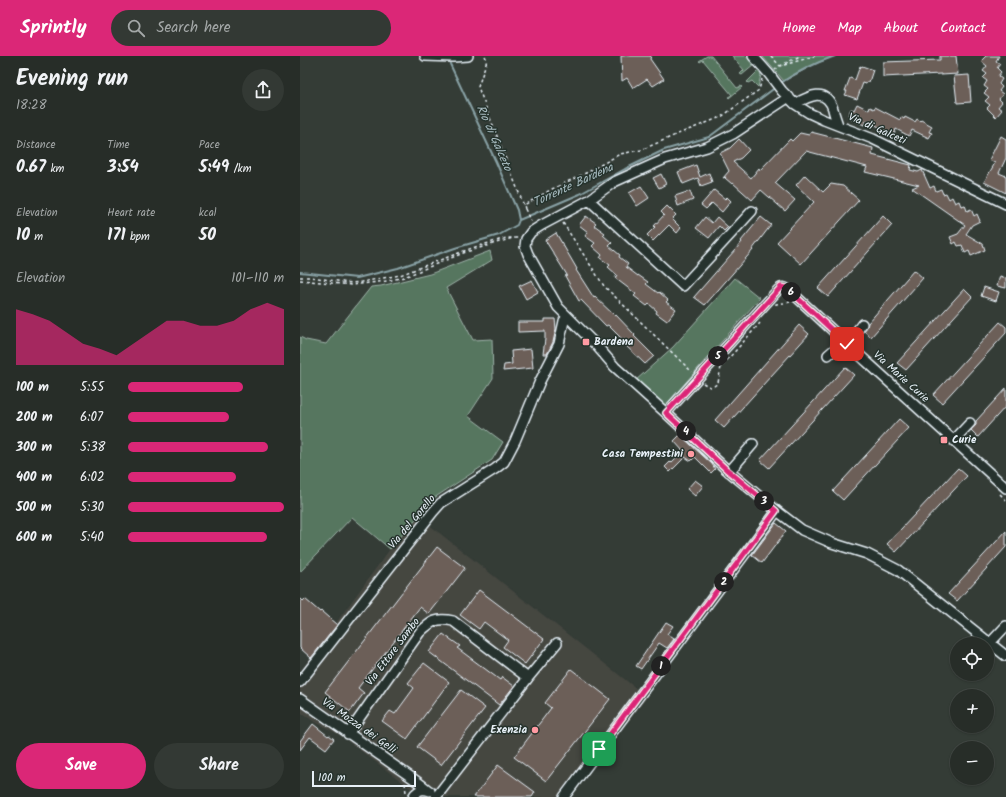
<!DOCTYPE html>
<meta charset="utf-8">
<style>
body{margin:0;font-family:Kalam,sans-serif;background:#333934;color:#f1f3f6;height:100vh;display:flex;flex-direction:column;font-size:15px;white-space:nowrap}
*{box-sizing:border-box;margin:0}
p{font-size:13px;color:#a4a8a8}
.icon{flex:none;width:22px;height:22px;fill:none;stroke:currentColor;stroke-width:2;stroke-linecap:round;stroke-linejoin:round}
.map{position:relative;flex:1;overflow:hidden}
.panel{display:flex;flex-direction:column;background:#272d28;width:300px}
.panel>*{flex:none}
.fabs{position:absolute;left:650px;top:581px;display:grid;gap:8px}
.fabs a{display:grid;place-items:center;width:44px;height:44px;border-radius:50%;background:#272d28;box-shadow:0 1px 3px #0004,0 0 0 1px #434945;font-size:20px}
.scale{position:absolute;left:12px;bottom:10px;width:104px;box-sizing:border-box;padding-left:4px;border:2px solid #e8f1f8;border-top:0;font-size:11px;line-height:14px;white-space:nowrap;color:#e8f1f8;-webkit-text-stroke:3px #26332d;paint-order:stroke}
.pin{position:absolute;display:grid;place-items:center;width:34px;height:34px;color:#fff;margin:-17px;border-radius:8px;box-shadow:0 2px 6px #0006}
.km{position:absolute;width:20px;height:20px;margin:-10px;border-radius:50%;background:#222;color:#fff;font-size:11px;line-height:20px;text-align:center}
.round{display:grid;place-items:center;flex:none;width:42px;height:42px;border-radius:21px;background:#333934}
.headline{display:flex;align-items:center;justify-content:space-between;height:68px;padding:0 16px}
h1{font-size:22px;font-weight:700;line-height:30px}
.metrics{display:grid;grid-template-columns:repeat(3,1fr);gap:6px;height:68px;padding:4px 16px}
.metrics div{display:grid;align-content:center}
.metrics b{font-size:17px;font-weight:700}
.metrics small{font-size:11px;font-weight:400}
.metrics p{font-size:11px}
.chart{height:112px;padding:8px 16px}
.chart p{display:flex;justify-content:space-between}
.chart svg{width:100%;height:72px;margin-top:4px;fill:#db2777;opacity:.7}
.cta{display:flex;gap:8px;margin-top:auto;padding:8px 16px}
.cta a{flex:1;height:46px;border-radius:24px;background:#db2777;color:#fff;font-size:16px;font-weight:700;line-height:46px;text-align:center}
.cta a+a{background:#333934;color:#f1f3f6}
ul{padding:0 16px;list-style:none;font-size:13px}
li{display:grid;grid-template-columns:64px 48px 1fr;align-items:center;height:30px}
li i{height:10px;border-radius:5px;background:#db2777}
header{display:flex;align-items:center;gap:24px;box-sizing:border-box;height:56px;padding:0 20px;background:#db2777;color:#fff}
header strong{font-size:19px}
nav{display:flex;gap:22px;margin-inline-start:auto;font-size:14px}
.search{width:280px;height:36px;background:#333934;display:flex;align-items:center;gap:10px;box-sizing:border-box;padding:0 14px;border-radius:22px;color:#a4a8a8;font-size:15px}
main{display:flex;flex:1;min-height:0}
.map>svg:first-child{display:block}
</style>
<header>
<strong>Sprintly</strong>
<div class="search"><svg class="icon" aria-label="search" viewBox="0 0 24 24"><circle cx="10" cy="10" r="6"/><path d="M15 15l6 6"/></svg>Search here</div>
<nav><a>Home</a><a>Map</a><a>About</a><a>Contact</a></nav>
</header>
<main>
<section class="panel">
<div class="headline"><div><h1>Evening run</h1><p>18:28</p></div><a class="round"><svg class="icon" aria-label="share" viewBox="0 0 24 24"><path d="M12 15V3M7 8l5-5 5 5M5 13v7h14v-7"/></svg></a></div>
<div class="metrics">
<div><p>Distance</p><b>0.67<small> km</small></b></div>
<div><p>Time</p><b>3:54</b></div>
<div><p>Pace</p><b>5:49<small> /km</small></b></div>
</div>
<div class="metrics">
<div><p>Elevation</p><b>10<small> m</small></b></div>
<div><p>Heart rate</p><b>171<small> bpm</small></b></div>
<div><p>kcal</p><b>50</b></div>
</div>
<div class="chart"><p><span>Elevation</span>101–110 m</p>
<svg viewBox="0 0 160 44" preserveAspectRatio="none"><path d="M0 44V10L10 13L20 17L30 24L40 31L50 34L60 38L70 31L80 24L90 17L100 17L110 20L120 20L130 17L140 10L150 6L160 10V44z"/></svg>
</div>
<ul>
<li><b>100 m</b>5:55<i style="width:74%"></i></li>
<li><b>200 m</b>6:07<i style="width:65%"></i></li>
<li><b>300 m</b>5:38<i style="width:90%"></i></li>
<li><b>400 m</b>6:02<i style="width:69%"></i></li>
<li><b>500 m</b>5:30<i style="width:100%"></i></li>
<li><b>600 m</b>5:40<i style="width:89%"></i></li>
</ul>
<div class="cta"><a>Save</a><a>Share</a></div>
</section>
<div class="map">
<svg width="706" height="741" viewBox="0 0 706 741">
<rect width="100%" height="100%" fill="#343c36"/>
<filter id="ink" filterUnits="userSpaceOnUse"><feTurbulence type="fractalNoise" baseFrequency=".025" numOctaves="2"/><feDisplacementMap in="SourceGraphic" scale="8" xChannelSelector="R" yChannelSelector="G"/><feConvolveMatrix kernelMatrix="1 2 1 2 8 2 1 2 1" color-interpolation-filters="sRGB"/></filter>
<g filter="url(#ink)">
<path fill="#454640" d="M 118,460 L 347,641 L 270,741 L 122,741 L 40,679 L 13,665 L 0,656 L 0,616 L 90,493 Z"/>
<path fill="#56765e" stroke="#9fb4ab" d="M 407,0 L 411,0 L 437,32 L 441,30 L 442,31 L 429,42 L 428,41 L 432,39 L 403,4 L 400,6 L 399,5 Z
M 432,0 L 446,0 L 454,9 L 442,19 L 440,18 L 444,14 Z
M 462,0 L 535,0 L 515,8 L 484,25 Z
M 458,15 L 461,19 L 458,31 L 452,25 L 448,27 L 447,26 Z
M 190,195 L 192,204 L 146,232 L 173,284 L 192,283 L 193,322 L 168,360 L 203,386 L 192,404 L 134,442 L 90,493 L 52,461 L 0,516 L 0,281 L 6,284 L 26,288 L 71,231 L 81,230 L 130,218 Z
M 435,222 L 460,242 L 364,351 L 335,325 L 373,291 Z"/>
<g fill="none" stroke-linecap="round" stroke-linejoin="round">
<path stroke="#89a2a6" stroke-width="2" d="M 150,8 L 196,106 L 217,154 L 219,164
M 479,28 C 497,16 515,7 535,0
M 0,216 L 57,222 L 98,212 L 155,192 L 199,179 L 217,169 L 219,164 L 280,138 L 325,113 L 364,94 L 409,81 L 476,31"/>
</g>
<path fill="#6c5f59" stroke="#e8f1f8" d="M 321,0 L 351,0 L 350,3 L 364,23 L 353,30 L 347,23 L 333,32 L 327,22 L 322,25 Z
M 640,0 L 656,0 L 658,18 L 641,19 L 641,18 L 583,21 L 583,6 L 640,4 Z
M 686,0 L 699,0 L 696,5 L 700,8 L 697,12 L 701,16 L 698,20 L 702,23 L 699,28 L 702,31 L 699,35 L 703,38 L 699,43 L 702,46 L 698,51 L 702,54 L 696,61 L 687,52 L 690,49 L 685,45 L 689,41 L 684,37 L 688,33 L 684,30 L 687,25 L 683,22 L 687,18 L 683,15 L 687,10 L 681,5 Z
M 560,10 L 562,11 L 562,10 L 573,14 L 569,26 L 567,26 L 566,28 L 563,27 L 557,43 L 545,39 L 547,35 L 545,35 L 550,22 L 555,24 Z
M 669,19 L 671,46 L 657,47 L 654,20 Z
M 557,48 L 569,54 L 570,51 L 574,53 L 575,51 L 600,64 L 601,61 L 604,63 L 605,61 L 615,66 L 617,63 L 620,65 L 621,64 L 632,70 L 629,76 L 632,77 L 629,82 L 612,74 L 609,80 L 596,73 L 594,79 L 566,64 L 564,69 L 550,62 L 551,60 L 548,59 L 551,53 L 554,54 Z
M 511,76 L 573,92 L 572,99 L 611,109 L 610,114 L 618,116 L 622,114 L 630,132 L 634,130 L 636,135 L 641,133 L 643,138 L 646,137 L 649,143 L 652,141 L 655,147 L 659,145 L 661,150 L 665,149 L 667,155 L 671,153 L 674,160 L 677,158 L 680,165 L 672,169 L 666,178 L 683,188 L 685,194 L 671,200 L 669,195 L 665,197 L 662,189 L 658,190 L 656,186 L 653,188 L 650,181 L 658,178 L 665,169 L 612,132 L 619,129 L 565,116 L 567,111 L 506,95 L 475,127 L 495,144 L 485,155 L 461,134 L 452,144 L 433,127 L 432,128 L 425,122 L 426,121 L 423,122 L 429,115 L 420,97 L 430,92 L 439,83 L 449,94 L 441,102 L 433,106 L 451,122 L 459,112 L 460,114 L 490,83 L 492,85 L 500,77 L 509,79 Z
M 701,80 L 706,83 L 706,102 L 699,117 L 706,120 L 706,137 L 684,126 L 695,107 L 689,104 Z
M 396,109 L 400,121 L 409,117 L 412,126 L 401,130 L 398,122 L 383,128 L 378,116 Z
M 361,118 L 366,128 L 359,132 L 353,122 Z
M 505,119 L 523,136 L 531,128 L 543,130 L 559,144 L 501,208 L 477,186 L 514,146 L 496,129 Z
M 341,130 L 349,142 L 337,150 L 329,137 Z
M 414,134 L 425,143 L 427,141 L 431,145 L 422,156 L 412,147 L 406,153 L 401,149 Z
M 390,135 L 393,144 L 378,150 L 375,140 Z
M 367,150 L 376,159 L 372,163 L 381,172 L 377,177 L 369,169 L 353,185 L 347,179 L 355,171 L 354,170 L 364,159 L 361,156 Z
M 286,160 L 296,167 L 294,169 L 305,177 L 303,179 L 312,187 L 309,190 L 320,199 L 319,201 L 328,208 L 326,211 L 338,220 L 338,219 L 348,226 L 346,228 L 358,237 L 359,236 L 368,244 L 366,246 L 376,253 L 367,265 L 356,257 L 357,255 L 349,248 L 347,250 L 334,240 L 336,238 L 315,222 L 317,219 L 308,211 L 310,209 L 300,202 L 302,199 L 292,190 L 295,187 L 285,180 L 288,176 L 279,169 Z
M 583,160 L 592,169 L 528,241 L 518,232 Z
M 405,161 L 412,167 L 417,161 L 428,171 L 424,175 L 419,170 L 409,182 L 396,172 Z
M 461,161 L 471,169 L 452,194 L 453,194 L 405,249 L 394,241 L 442,186 L 441,185 Z
M 256,177 L 277,213 L 276,214 L 294,242 L 295,241 L 315,260 L 316,259 L 335,279 L 334,280 L 354,300 L 345,308 L 325,289 L 326,287 L 308,269 L 306,270 L 281,244 L 279,245 L 265,220 L 267,219 L 245,184 Z
M 614,214 L 623,222 L 571,281 L 564,275 L 567,271 L 568,267 Z
M 700,220 L 706,222 L 706,232 L 697,230 Z
M 232,224 L 238,236 L 226,243 L 219,230 Z
M 684,231 L 699,236 L 696,245 L 681,240 Z
M 664,233 L 672,241 L 606,314 L 597,307 Z
M 245,263 L 255,263 L 256,273 L 253,286 L 247,298 L 243,298 L 245,283 L 245,275 L 218,276 L 218,266 L 245,266 Z
M 700,266 L 706,271 L 706,277 L 642,347 L 633,339 Z
M 499,269 L 509,278 L 424,372 L 415,364 Z
M 231,293 L 233,312 L 203,315 L 204,309 L 212,308 L 211,295 Z
M 545,311 L 554,319 L 469,412 L 460,404 Z
M 706,332 L 706,350 L 678,381 L 671,374 L 676,369 L 676,365 Z
M 599,363 L 609,372 L 543,444 L 533,435 Z
M 380,379 L 412,408 L 415,413 L 411,417 L 395,401 L 391,405 L 385,401 L 370,416 L 365,411 L 370,406 L 371,407 L 383,395 L 374,385 Z
M 658,412 L 667,420 L 596,496 L 587,488 Z
M 395,424 L 403,430 L 395,440 L 387,433 Z
M 476,467 L 486,475 L 462,507 L 452,499 Z
M 706,475 L 706,491 L 657,545 L 648,538 Z
M 137,491 L 165,512 L 129,558 L 120,551 L 58,632 L 64,637 L 50,656 L 25,636 Z
M 179,534 L 244,583 L 225,608 L 203,591 L 208,584 L 184,566 L 179,573 L 160,559 Z
M 0,542 L 3,545 L 5,543 L 20,556 L 21,555 L 37,569 L 11,602 L 0,592 Z
M 366,566 L 373,570 L 367,578 L 374,583 L 367,592 L 359,587 L 341,613 L 336,610 Z
M 143,578 L 160,590 L 157,592 L 200,624 L 202,621 L 214,630 L 199,649 L 129,596 Z
M 124,607 L 149,626 L 107,683 L 82,665 L 90,655 L 95,658 L 114,632 L 108,627 Z
M 271,613 L 310,643 L 246,725 L 214,701 L 251,652 L 245,647 Z
M 161,634 L 185,652 L 141,709 L 117,691 Z
M 13,668 L 28,680 L 29,679 L 34,683 L 26,693 L 10,681 L 0,694 L 0,685 Z
M 198,709 L 235,736 L 232,741 L 174,741 Z"/>
<g fill="none" stroke-linecap="round" stroke-linejoin="round">
<defs>
<path id="minor" d="M 125,0 L 153,1 L 168,0
M 453,0 L 469,18 L 482,35 L 495,48 L 509,57 L 524,64 L 573,83 L 706,148
M 489,41 L 433,78 L 407,91 L 365,103 L 314,126 L 289,144 L 242,169 L 231,176 L 226,183 L 225,190 L 228,198 L 258,251 L 296,289 L 315,311 L 366,357 L 426,413 L 477,455 L 502,474 L 532,487 L 567,498 L 598,514 L 706,600
M 495,48 C 509,40 526,31 533,53 C 534,58 536,63 538,69
M 289,144 L 383,230 L 452,155
M 547,288 L 562,268
M 528,299 L 544,285
M 366,357 L 478,234 C 482,230 485,231 489,234 L 544,285 L 706,432
M 654,384 L 670,367
M 429,416 L 453,388
M 690,587 L 706,570
M 0,626 L 133,456 L 141,447 L 195,413 L 204,406 L 215,385 L 240,325 L 259,288 L 264,265 L 267,261
M 0,643 C 27,662 54,681 81,700 C 97,712 114,722 128,734
M 48,678 L 120,576 C 131,566 136,561 153,565 L 228,622
M 113,741 C 117,734 122,732 130,735
M 136,741 L 228,622 L 257,587
M 264,741 L 477,455"/>
</defs>
<use href="#minor" stroke="#e8f1f8" stroke-width="12"/>
<path stroke="#e8f1f8" stroke-width="1.5" stroke-dasharray="3 3" stroke-linecap="butt" d="M 185,0 L 187,4 L 178,31 L 224,150
M 471,0 L 480,10
M 484,9 L 515,0
M 475,14 L 480,10 L 500,0
M 225,153 L 224,149 L 252,133 L 288,116 L 320,98 L 341,94 L 378,78 L 421,61 L 459,34 L 462,23
M 225,153 L 231,166
M 263,167 L 304,230 L 392,316
M 0,221 L 11,221 L 43,226 L 52,227 L 61,226 L 100,219 L 172,192 L 206,182 L 212,182
M 0,224 L 52,229 L 87,225 L 104,221 L 166,196 L 196,187 L 213,182 L 219,182
M 476,249 L 476,248 L 491,246
M 403,327 L 410,331 L 414,330 L 418,327 L 421,311 L 460,267
M 700,438 L 706,444
M 105,727 L 106,737"/>
<use href="#minor" stroke="#26332d" stroke-width="9"/>
</g>
</g>
<g fill="none" stroke-linecap="round" stroke-linejoin="round" filter="url(#ink)">
<defs>
<path id="route" d="M 299,693 L 476,455 L 426,413 L 366,357 L 481,231 L 486,232 L 489,234 L 547,288"/>
</defs>
<use href="#route" stroke="#fff" stroke-width="8"/>
<use href="#route" stroke="#db2777" stroke-width="5"/>
</g>
<g fill="#ff9aa2" stroke="#26332d" stroke-width="1.5">
<rect x="282" y="282" width="8" height="8" rx="2"/>
<rect x="640" y="380" width="8" height="8" rx="2"/>
<circle cx="391" cy="398" r="4"/>
<circle cx="235" cy="674" r="4"/>
</g>
<g text-anchor="middle" dominant-baseline="central" stroke-width="3" stroke-linejoin="round" paint-order="stroke">
<g font-size="11" fill="#e8f1f8" stroke="#26332d">
<text transform="translate(577 73) rotate(24)">Via di Galceti</text>
<text transform="translate(601 321) rotate(42)">Via Marie Curie</text>
<text transform="translate(112 466) rotate(-50)">Via del Gorello</text>
<text transform="translate(93 596) rotate(-53)">Via Ettore Sambo</text>
<text transform="translate(59 670) rotate(35)">Via Mozza dei Gelli</text>
</g>
<g font-size="11" font-weight="bold" fill="#e8f1f8" stroke="#26332d" text-anchor="start">
<text x="294" y="286">Bardena</text>
<text x="652" y="384">Curie</text>
<text x="383" y="398" text-anchor="end">Casa Tempestini</text>
<text x="227" y="674" text-anchor="end">Exenzia</text>
</g>
<g font-size="12" font-style="italic" fill="#a9bdc2" stroke="#26332d">
<text transform="translate(194 82) rotate(66)">Rio di Galceto</text>
<text transform="translate(273 129) rotate(-25)">Torrente Bardena</text>
</g>
</g>
</svg>
<div class="fabs">
<a><svg class="icon" aria-label="locate" viewBox="0 0 24 24"><circle cx="12" cy="12" r="6"/><path d="M12 2v4M12 18v4M2 12h4M18 12h4"/></svg></a>
<a>+</a>
<a>−</a>
</div>
<div class="scale">100 m</div>
<div class="pin" style="left:299px;top:693px;background:#1e9e55"><svg class="icon" aria-label="arrive" viewBox="0 0 24 24"><path d="M6 21V4h12l-3 4 3 4H6"/></svg></div>
<div class="pin" style="left:547px;top:288px;background:#d93025"><svg class="icon" aria-label="check" viewBox="0 0 24 24"><path d="M5 12l5 5 9-10"/></svg></div>
<b class="km" style="left:361px;top:610px">1</b>
<b class="km" style="left:424px;top:526px">2</b>
<b class="km" style="left:464px;top:445px">3</b>
<b class="km" style="left:386px;top:375px">4</b>
<b class="km" style="left:418px;top:300px">5</b>
<b class="km" style="left:491px;top:236px">6</b>
</div>
</main>
